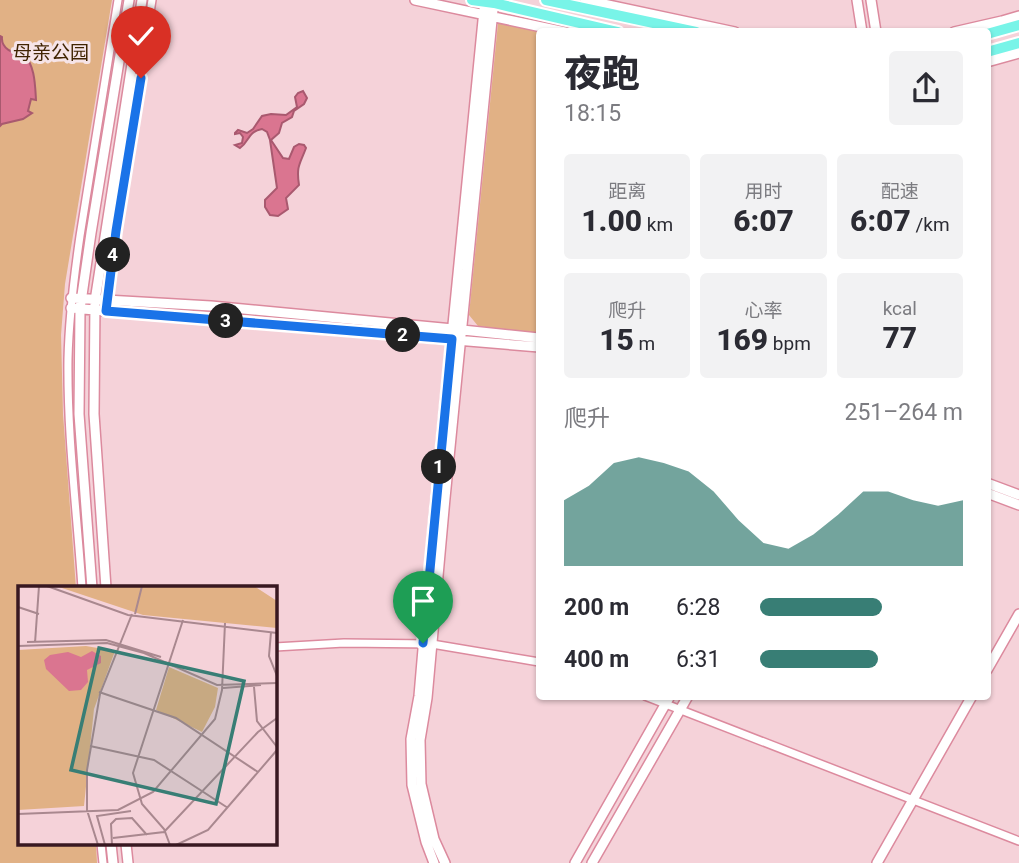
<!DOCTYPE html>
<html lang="zh">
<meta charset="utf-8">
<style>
body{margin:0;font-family:Roboto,"Noto Sans SC",sans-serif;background:#f2f2f3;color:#2b2b33;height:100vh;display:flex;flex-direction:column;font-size:26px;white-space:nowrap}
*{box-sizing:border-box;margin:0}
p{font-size:23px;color:#7c7c81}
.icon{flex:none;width:38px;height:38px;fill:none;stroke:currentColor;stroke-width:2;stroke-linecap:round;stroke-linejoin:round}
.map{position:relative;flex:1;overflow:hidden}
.drawer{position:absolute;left:536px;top:28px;width:455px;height:672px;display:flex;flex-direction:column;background:#fff;border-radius:7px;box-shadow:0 2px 5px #0004}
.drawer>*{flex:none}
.pin{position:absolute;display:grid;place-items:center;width:60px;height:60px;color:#fff;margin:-72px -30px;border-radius:50% 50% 50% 0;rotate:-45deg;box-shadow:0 0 7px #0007}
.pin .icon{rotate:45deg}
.km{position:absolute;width:35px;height:35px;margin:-18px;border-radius:50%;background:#222;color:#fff;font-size:19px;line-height:35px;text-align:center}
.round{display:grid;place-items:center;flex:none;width:74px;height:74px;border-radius:7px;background:#f2f2f3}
.headline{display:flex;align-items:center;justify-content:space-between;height:119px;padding:0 28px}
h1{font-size:38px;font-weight:800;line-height:52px}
.metrics{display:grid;grid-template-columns:repeat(3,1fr);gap:10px;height:119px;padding:7px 28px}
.metrics div{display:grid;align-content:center;border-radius:7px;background:#f2f2f3;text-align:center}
.metrics b{font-size:30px;font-weight:800}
.metrics small{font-size:19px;font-weight:400}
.metrics p{font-size:19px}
.chart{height:196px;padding:14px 28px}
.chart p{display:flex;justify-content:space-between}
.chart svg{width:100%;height:126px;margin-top:7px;fill:#387e75;opacity:.7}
ul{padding:0 28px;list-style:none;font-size:23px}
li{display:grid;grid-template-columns:112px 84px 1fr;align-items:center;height:52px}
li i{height:18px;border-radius:9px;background:#387e75}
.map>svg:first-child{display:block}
</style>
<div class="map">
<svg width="1019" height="863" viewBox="0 0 1019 863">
<rect width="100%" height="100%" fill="#f5d2d9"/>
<path fill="#e1b185" d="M 0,0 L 112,0 L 65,284 L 61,335 L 63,414 L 76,588 L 19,588 L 19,844 L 96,844 L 97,863 L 0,863 Z
M 498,23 L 543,31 L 539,32 L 539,334 L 478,326 L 469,315 Z"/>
<path fill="#da7590" stroke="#a9596f" stroke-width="2" d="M 0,36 L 2,37 C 1,48 13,55 23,53 C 35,66 35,83 36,100 L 31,99 L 28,111 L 32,113 L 23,119 L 2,124 L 0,126 Z
M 303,91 L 307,98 L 304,104 L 294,111 L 292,117 L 282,123 L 279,133 L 271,140 L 283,158 L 289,159 L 294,147 L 299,144 L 304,145 L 306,148 C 300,164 296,166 299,185 L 286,198 L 288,209 L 278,216 L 270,215 L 265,207 L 265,200 L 277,188 L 270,140 L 267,132 L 262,129 C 247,132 250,141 240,148 L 235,145 L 242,143 L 243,137 L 240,133 L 235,134 L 235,133 L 238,130 L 247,133 L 253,129 L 262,116 L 271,114 L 286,115 L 297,107 L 295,97 L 298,93 Z"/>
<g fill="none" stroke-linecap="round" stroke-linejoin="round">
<defs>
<path id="minor" d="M 106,304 L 116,231 L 152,0
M 82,588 C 77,512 67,435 68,359 C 69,318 74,277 80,236 L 118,0
M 275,647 L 344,643 L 432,644 L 539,662
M 645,696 L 1019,841
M 101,844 L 103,863"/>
<path id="tertiary" d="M 415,0 L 565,32
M 585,0 L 735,32
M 857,0 L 862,32
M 871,0 L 876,32
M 954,32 L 1002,21 L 1019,16
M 987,62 L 1019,53
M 71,298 L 211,306 L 453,329 L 539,338
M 71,308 L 539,347
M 987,483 L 1019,495
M 987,493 L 1019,505
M 92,588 L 79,414 L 80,309 L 91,233 L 129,0
M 106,588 L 94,414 L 95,301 L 142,0
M 987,670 L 1019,614
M 111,844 L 113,863
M 126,844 L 128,863
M 434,863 L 426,842 L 412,785 L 411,739 L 419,696 L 436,497 L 485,0
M 445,863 L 434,839 L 421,784 L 420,740 L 427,698 L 445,498 L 494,0
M 575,863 L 670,696
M 592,863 L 688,696
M 877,863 L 972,696"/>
<path id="primary" d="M 472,0 L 494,3 L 618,32
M 546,0 L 696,32
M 987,34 L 1019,25
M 987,52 L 1019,43"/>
</defs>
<use href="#minor" stroke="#dc8a9e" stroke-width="10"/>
<use href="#tertiary" stroke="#dc8a9e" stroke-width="12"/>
<use href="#primary" stroke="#fff" stroke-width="14"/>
<use href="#minor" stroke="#fff" stroke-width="7"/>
<use href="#tertiary" stroke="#fff" stroke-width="9"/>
<use href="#primary" stroke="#78f4e8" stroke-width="10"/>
</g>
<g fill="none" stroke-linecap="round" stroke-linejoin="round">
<defs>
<path id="route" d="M 141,78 L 116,231 L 106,311 L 452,339 L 423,643"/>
</defs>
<use href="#route" stroke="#fff" stroke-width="14"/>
<use href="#route" stroke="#1a73e8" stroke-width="9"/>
</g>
<g text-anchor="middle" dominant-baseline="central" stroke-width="6" stroke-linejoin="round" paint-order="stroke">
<g font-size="19" fill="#412402" stroke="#f6e4e8">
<text x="51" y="52">母亲公园</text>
</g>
</g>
<g transform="translate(18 586)">
<rect width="259" height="259" fill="#f5d2d9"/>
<path d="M 38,0 L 236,0 L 259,15 L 259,42 L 125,29 ZM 68,60 L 97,65 L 76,123 L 66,220 L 0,224 L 0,64 ZM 151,81 L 200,102 L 197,121 L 184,146 L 138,124 Z" fill="#e1b185"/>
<path d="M 74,65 L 83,70 L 83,77 L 69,84 L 70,96 L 63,104 L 51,105 L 28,83 L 26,74 L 32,69 L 50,66 L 63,71 Z" fill="#da7590"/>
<path fill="none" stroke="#a9888f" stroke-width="2" d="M 29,0 L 110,29 L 259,47M 0,21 L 21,28M 117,28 L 124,0M 253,46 L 251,70 L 259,90M 9,56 L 88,54 L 143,71M 17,57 L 21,0M 0,60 L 89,57 L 126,67 L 199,99 L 259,97M 236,101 L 239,135 L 259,161M 205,102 L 243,99M 81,106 L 158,132 L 240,186M 72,160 L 136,174 L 210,222M 0,228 L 100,224 L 135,206 L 197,133 L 204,104 L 207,37M 95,252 L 146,246 L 240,146 L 259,132M 80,259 L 69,224 L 69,184 L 82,108 L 114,28M 87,259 L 79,230 L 113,225M 94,259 L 93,238 L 98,233 L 114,232 L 129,249M 152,259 L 146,243 L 124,218 L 115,187 L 165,34M 158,259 L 190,244 L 259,164"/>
<path fill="#387e75" fill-opacity="0.15" stroke="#387e75" stroke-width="3.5" d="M 81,62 L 226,95 L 198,218 L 53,184 Z"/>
<rect width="259" height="259" fill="none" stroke="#381821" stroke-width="3.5"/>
</g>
</svg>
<div class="pin" style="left:423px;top:643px;background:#1e9e55"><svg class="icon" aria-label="arrive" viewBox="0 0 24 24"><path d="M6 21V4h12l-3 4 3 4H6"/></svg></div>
<div class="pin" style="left:141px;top:78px;background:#d93025"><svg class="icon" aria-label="check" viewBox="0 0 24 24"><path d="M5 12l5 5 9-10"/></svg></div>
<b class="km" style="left:439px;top:467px">1</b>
<b class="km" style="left:403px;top:335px">2</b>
<b class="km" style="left:226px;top:321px">3</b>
<b class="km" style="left:113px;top:255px">4</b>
<section class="drawer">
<div class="headline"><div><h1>夜跑</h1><p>18:15</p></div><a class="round"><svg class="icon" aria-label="share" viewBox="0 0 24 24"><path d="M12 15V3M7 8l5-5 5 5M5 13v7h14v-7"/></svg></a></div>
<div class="metrics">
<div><p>距离</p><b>1.00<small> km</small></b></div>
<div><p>用时</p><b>6:07</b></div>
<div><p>配速</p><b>6:07<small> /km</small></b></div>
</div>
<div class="metrics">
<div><p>爬升</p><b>15<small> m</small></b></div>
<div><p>心率</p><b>169<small> bpm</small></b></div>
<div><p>kcal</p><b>77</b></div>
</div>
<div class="chart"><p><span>爬升</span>251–264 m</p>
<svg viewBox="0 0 160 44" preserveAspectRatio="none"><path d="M0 44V21L10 16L20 8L30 6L40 8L50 11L60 18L70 28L80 36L90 38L100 33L110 26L120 18L130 18L140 21L150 23L160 21V44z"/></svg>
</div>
<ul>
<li><b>200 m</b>6:28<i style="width:60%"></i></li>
<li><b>400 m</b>6:31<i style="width:58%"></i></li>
</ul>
</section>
</div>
